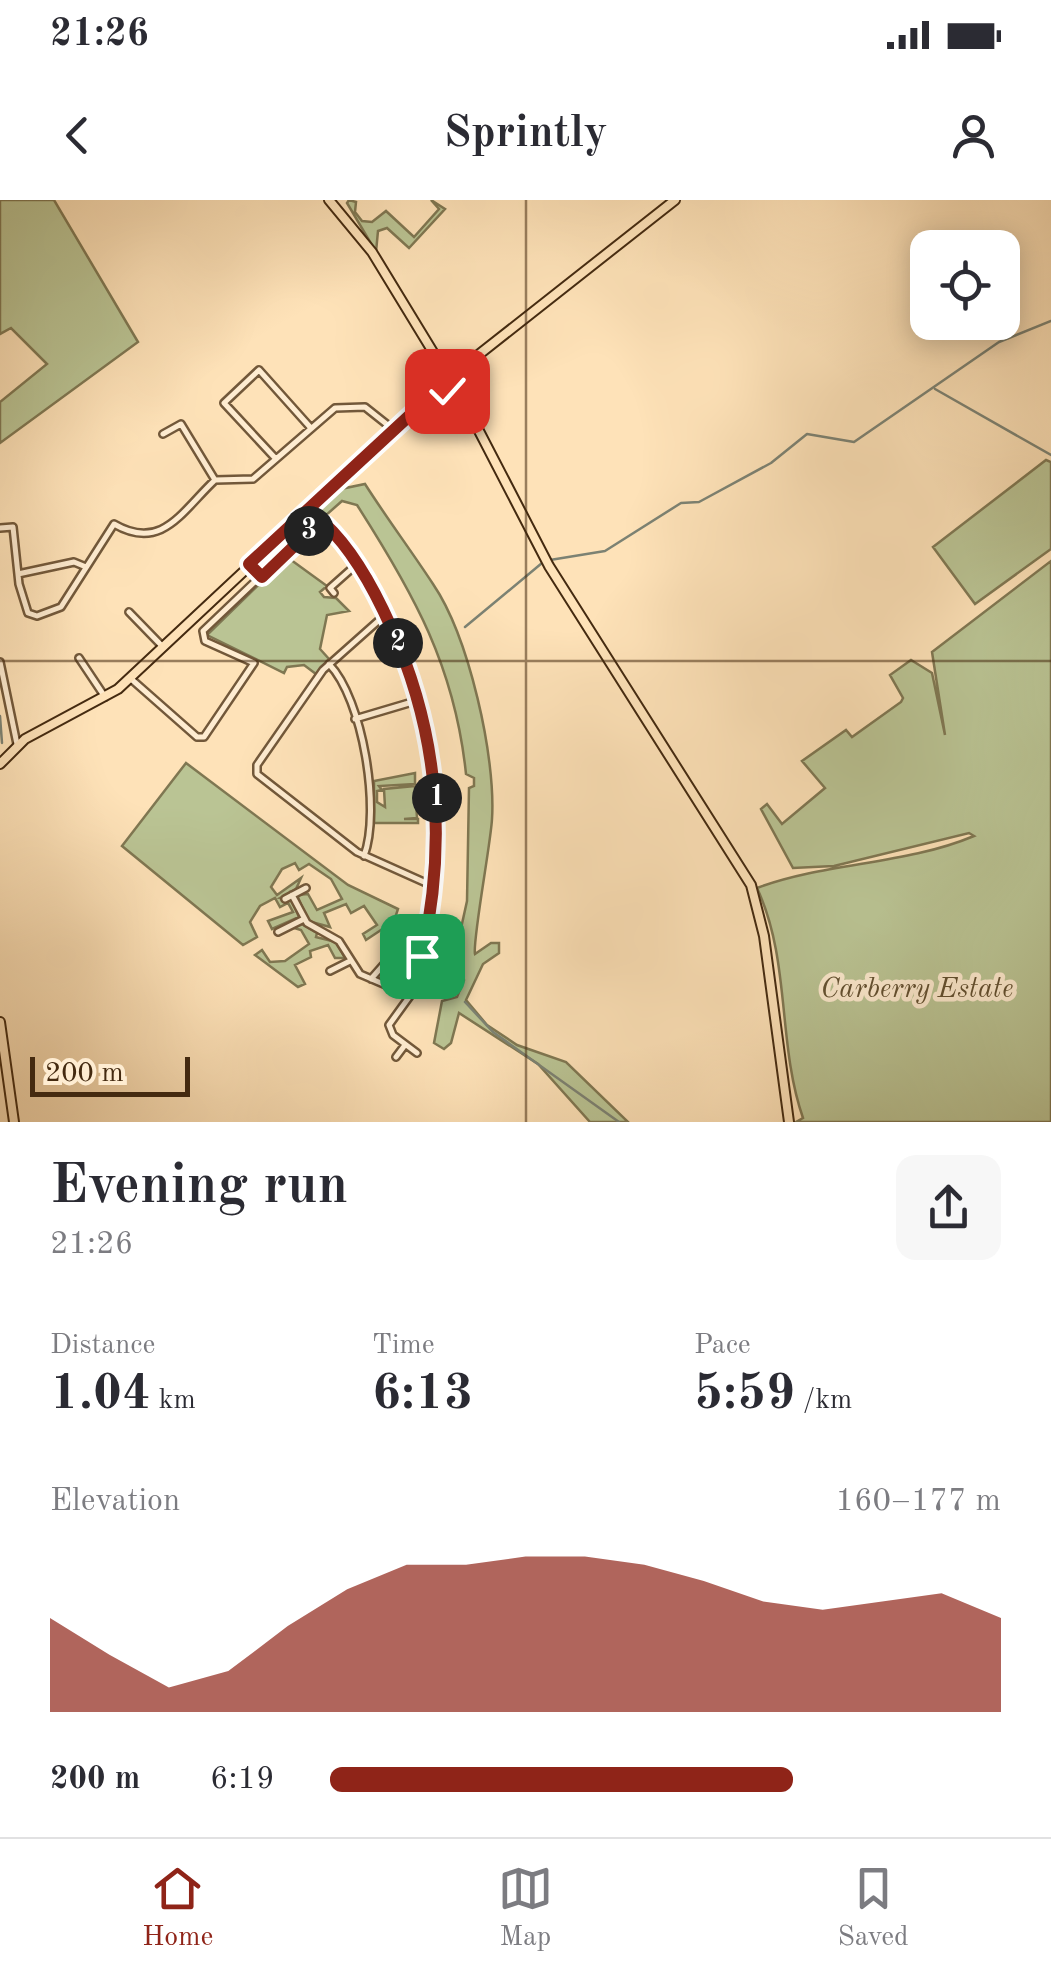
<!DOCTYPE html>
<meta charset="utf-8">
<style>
body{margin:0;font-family:"Old Standard TT",serif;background:#f7f7f7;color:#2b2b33;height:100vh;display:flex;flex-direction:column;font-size:38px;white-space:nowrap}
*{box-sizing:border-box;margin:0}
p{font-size:32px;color:#7c7c81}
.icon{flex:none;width:55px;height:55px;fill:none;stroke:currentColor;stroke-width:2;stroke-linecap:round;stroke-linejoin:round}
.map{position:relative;height:922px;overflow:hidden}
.sheet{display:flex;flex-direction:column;background:#fff;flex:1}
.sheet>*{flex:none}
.fabs{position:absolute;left:910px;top:30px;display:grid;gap:20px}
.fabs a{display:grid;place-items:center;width:110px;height:110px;border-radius:20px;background:#fff;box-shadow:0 5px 25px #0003;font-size:50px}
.scale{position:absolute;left:30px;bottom:25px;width:160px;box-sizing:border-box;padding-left:10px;border:5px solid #442a10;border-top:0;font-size:28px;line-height:35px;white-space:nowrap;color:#442a10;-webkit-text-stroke:8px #feecd1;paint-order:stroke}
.pin{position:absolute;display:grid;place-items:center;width:85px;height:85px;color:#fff;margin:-42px;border-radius:20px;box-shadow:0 5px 15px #0006}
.km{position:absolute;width:50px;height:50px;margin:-25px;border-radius:50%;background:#222;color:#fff;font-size:28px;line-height:50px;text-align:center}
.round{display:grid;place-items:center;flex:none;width:105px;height:105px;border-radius:20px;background:#f7f7f7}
.overview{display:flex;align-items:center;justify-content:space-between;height:170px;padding:0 50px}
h1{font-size:55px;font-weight:600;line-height:75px}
.metrics{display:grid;grid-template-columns:repeat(3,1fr);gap:15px;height:170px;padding:10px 50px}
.metrics div{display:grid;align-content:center}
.metrics b{font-size:50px;font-weight:600}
.metrics small{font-size:28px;font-weight:400}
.metrics p{font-size:28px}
.chart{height:280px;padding:20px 50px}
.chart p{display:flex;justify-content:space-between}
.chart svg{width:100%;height:180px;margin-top:10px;fill:#8f2418;opacity:.7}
ul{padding:0 50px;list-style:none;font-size:32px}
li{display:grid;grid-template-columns:160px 120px 1fr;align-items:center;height:75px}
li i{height:25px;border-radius:12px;background:#8f2418}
.status{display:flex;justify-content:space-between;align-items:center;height:70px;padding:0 50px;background:#fff;direction:ltr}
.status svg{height:28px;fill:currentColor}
header{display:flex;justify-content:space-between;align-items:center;height:130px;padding:0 50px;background:#fff;font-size:45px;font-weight:600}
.tabs{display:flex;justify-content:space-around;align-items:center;height:140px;border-top:2px solid #e1e1e2;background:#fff;font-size:28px;color:#7c7c81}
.tabs a{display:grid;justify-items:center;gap:5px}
.tabs .active{color:#8f2418}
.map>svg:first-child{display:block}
</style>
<div class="status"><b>21:26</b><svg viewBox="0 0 49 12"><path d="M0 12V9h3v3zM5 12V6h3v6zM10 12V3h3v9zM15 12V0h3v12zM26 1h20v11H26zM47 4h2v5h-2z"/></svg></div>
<header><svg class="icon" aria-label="back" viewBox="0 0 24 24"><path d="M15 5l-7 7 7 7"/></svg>Sprintly<svg class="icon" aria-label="person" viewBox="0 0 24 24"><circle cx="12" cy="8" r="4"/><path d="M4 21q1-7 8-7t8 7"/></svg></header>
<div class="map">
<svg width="1051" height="922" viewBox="0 0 1051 922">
<rect width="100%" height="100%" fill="#fee2b8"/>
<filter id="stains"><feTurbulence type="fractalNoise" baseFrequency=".002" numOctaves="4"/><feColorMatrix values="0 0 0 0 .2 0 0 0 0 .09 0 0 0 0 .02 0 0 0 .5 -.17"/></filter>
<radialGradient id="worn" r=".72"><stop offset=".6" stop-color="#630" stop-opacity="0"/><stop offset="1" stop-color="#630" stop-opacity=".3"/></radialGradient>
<path fill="#bac494" stroke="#7f7752" stroke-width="2.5" d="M 0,0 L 54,0 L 138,142 L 0,243 L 0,202 L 47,164 L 11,128 L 0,134 Z
M 349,0 L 356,2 L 355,12 L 362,21 L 372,22 L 386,11 L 414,37 L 439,9 L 431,0 L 445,9 L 409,48 L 387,28 L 378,31 L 376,52 L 347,3 Z
M 1046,260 L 1051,262 L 1051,349 L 975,404 L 933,347 Z
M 365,284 C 388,320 410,349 433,384 C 469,437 496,557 492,619 C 491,642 472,743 475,754 L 491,743 L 499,743 L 499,753 L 483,764 L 466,800 L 487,825 L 517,845 L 566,862 L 628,922 L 590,922 L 538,864 L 459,813 L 451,843 L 444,849 L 434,843 L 442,801 L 457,797 L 464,780 L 454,760 L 467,701 L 469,588 L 474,586 L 474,578 L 466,574 C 455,467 414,394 357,305 L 342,301 L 265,369 L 258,364 L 341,289 Z
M 287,357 L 327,386 L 320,392 L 324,397 L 336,398 L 349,411 L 327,415 L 320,449 L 329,459 L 316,474 L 304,465 L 287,467 L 284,473 L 207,435 Z
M 1051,361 L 1051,922 L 796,922 L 803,918 C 777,843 791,761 757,688 C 827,662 905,665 974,636 L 969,633 L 834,666 L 793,668 L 761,609 L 767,604 L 782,624 L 825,588 L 802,561 L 846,530 L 852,537 L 901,502 L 903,498 L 890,475 L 911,460 L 932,473 L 945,535 L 932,452 Z
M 186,563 L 348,685 L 398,709 L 393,724 L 420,748 L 410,787 L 393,784 L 410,770 L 403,755 L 410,750 L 401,738 L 392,741 L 384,728 L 366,740 L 363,734 L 377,725 L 364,706 L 351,713 L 346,704 L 324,713 L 330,727 L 308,721 L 297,695 L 308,694 L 317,710 L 342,699 L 331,679 L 309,664 L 299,670 L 295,663 L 282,669 L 271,687 L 277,695 L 301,678 L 296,689 L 280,698 L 292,701 L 299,717 L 272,729 L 268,721 L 293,712 L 288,703 L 280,707 L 275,698 L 260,706 L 250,722 L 257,737 L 243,745 L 122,646 Z
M 415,573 L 415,584 L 379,586 L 382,590 L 377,591 L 377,602 L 385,607 L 384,589 L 415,586 L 417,618 L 404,619 L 418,619 L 418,623 L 374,623 L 374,581 Z
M 300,723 L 317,733 L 316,737 L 336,742 L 345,758 L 335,758 L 328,745 L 310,751 L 311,757 L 295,765 L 305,784 L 298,787 L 255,755 L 262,750 L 270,762 L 285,761 L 309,744 L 301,730 L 294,728 Z"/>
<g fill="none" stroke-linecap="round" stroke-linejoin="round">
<path stroke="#7c8273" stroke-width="2.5" d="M 935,189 L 1051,255
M 550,360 L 605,351 L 681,303 L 699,302 L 771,263 L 807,234 L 854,242 L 999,142 L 1051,121
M 465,427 L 542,363
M 0,516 L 2,543
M 465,802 L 493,832 L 619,922"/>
<defs>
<path id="minor" d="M 163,234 L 181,224 L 215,280
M 276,259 L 224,203 L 259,170 L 310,227
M 0,328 L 13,327 L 19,384 L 28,413 L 37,416 L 61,407 L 114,324 C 162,352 182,311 215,280 L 253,279 L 335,208 L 365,207 L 394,230
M 18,374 L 74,362 L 86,367
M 334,393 L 330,388 L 357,364
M 129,412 L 162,446
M 386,414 L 323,470 L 257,565 L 257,574 L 357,652 L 435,687
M 79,458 L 105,497
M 0,462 L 17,544
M 329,464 C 363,499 381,611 364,656
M 130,478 L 197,537 L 204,537 L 254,463 L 205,441 L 203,431 L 307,332 L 319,324 L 328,326 L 380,401 L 419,500 L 434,568 L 437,658 L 430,718 L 415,789 L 389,825 L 393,835 L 417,853
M 355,519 L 419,500
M 292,695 L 307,723 L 339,741 L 360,774 L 409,795
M 285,699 L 306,688
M 278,732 L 304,719
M 330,771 L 350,761
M 418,775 L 439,781
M 371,779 L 386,762
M 396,857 L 405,845"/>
<path id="major" d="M 329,0 L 372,52 L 436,157
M 452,166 L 477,156 L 675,0
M 438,176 L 448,166 L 462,174 L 464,202 L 549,366 L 751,685 L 764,736 L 789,922
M 426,201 L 461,184
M 0,564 L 25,539 L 118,489 L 398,227 L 438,182 L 435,156
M 0,822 L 14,922"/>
</defs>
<use href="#minor" stroke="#72583a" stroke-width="10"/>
<use href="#major" stroke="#442a10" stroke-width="12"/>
<use href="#minor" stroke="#feecd1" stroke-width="5"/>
<use href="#major" stroke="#fee2b8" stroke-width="8"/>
</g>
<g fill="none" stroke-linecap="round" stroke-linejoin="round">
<defs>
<path id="route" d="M 422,756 C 447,642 439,534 391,427 C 375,391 354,351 325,324 L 316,325 L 262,377 L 249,364 L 422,204 L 447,191"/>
</defs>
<use href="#route" stroke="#fff" stroke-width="20"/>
<use href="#route" stroke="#8f2418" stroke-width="12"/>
</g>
<path fill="none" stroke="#442a10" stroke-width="2.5" stroke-opacity="0.55" d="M 526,0 L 526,922M 0,461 L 1051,461"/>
<g text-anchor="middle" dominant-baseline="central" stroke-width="9" stroke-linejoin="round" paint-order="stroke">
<g font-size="28" font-style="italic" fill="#625031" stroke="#feecd1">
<text x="917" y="790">Carberry Estate</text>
</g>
</g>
<rect width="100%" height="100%" filter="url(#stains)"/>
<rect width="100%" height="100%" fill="url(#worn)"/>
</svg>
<div class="fabs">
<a><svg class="icon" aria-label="locate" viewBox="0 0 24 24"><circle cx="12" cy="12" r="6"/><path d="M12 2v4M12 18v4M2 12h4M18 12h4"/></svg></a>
</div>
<div class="scale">200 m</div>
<div class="pin" style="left:422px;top:756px;background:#1e9e55"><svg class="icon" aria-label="arrive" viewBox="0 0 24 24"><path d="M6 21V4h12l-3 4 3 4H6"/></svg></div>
<div class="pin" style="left:447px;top:191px;background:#d93025"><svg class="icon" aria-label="check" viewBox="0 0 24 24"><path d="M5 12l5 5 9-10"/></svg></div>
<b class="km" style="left:437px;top:598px">1</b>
<b class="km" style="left:398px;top:443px">2</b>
<b class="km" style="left:309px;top:331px">3</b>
</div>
<section class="sheet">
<div class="overview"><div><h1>Evening run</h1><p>21:26</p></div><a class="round"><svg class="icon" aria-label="share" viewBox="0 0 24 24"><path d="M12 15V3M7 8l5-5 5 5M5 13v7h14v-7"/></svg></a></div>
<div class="metrics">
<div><p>Distance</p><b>1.04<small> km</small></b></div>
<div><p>Time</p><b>6:13</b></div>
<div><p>Pace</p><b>5:59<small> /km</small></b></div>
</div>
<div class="chart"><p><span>Elevation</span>160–177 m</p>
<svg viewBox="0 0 160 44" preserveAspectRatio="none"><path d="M0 44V21L10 30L20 38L30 34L40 23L50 14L60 8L70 8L80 6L90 6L100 8L110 12L120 17L130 19L140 17L150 15L160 21V44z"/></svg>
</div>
<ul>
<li><b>200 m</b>6:19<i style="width:69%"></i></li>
</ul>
</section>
<nav class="tabs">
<a class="active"><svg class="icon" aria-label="home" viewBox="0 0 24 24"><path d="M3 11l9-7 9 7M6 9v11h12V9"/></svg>Home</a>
<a><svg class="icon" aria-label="map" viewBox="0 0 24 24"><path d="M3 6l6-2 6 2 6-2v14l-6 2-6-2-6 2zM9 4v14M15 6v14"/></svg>Map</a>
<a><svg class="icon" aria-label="saved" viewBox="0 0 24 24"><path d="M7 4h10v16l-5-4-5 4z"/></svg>Saved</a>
</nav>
